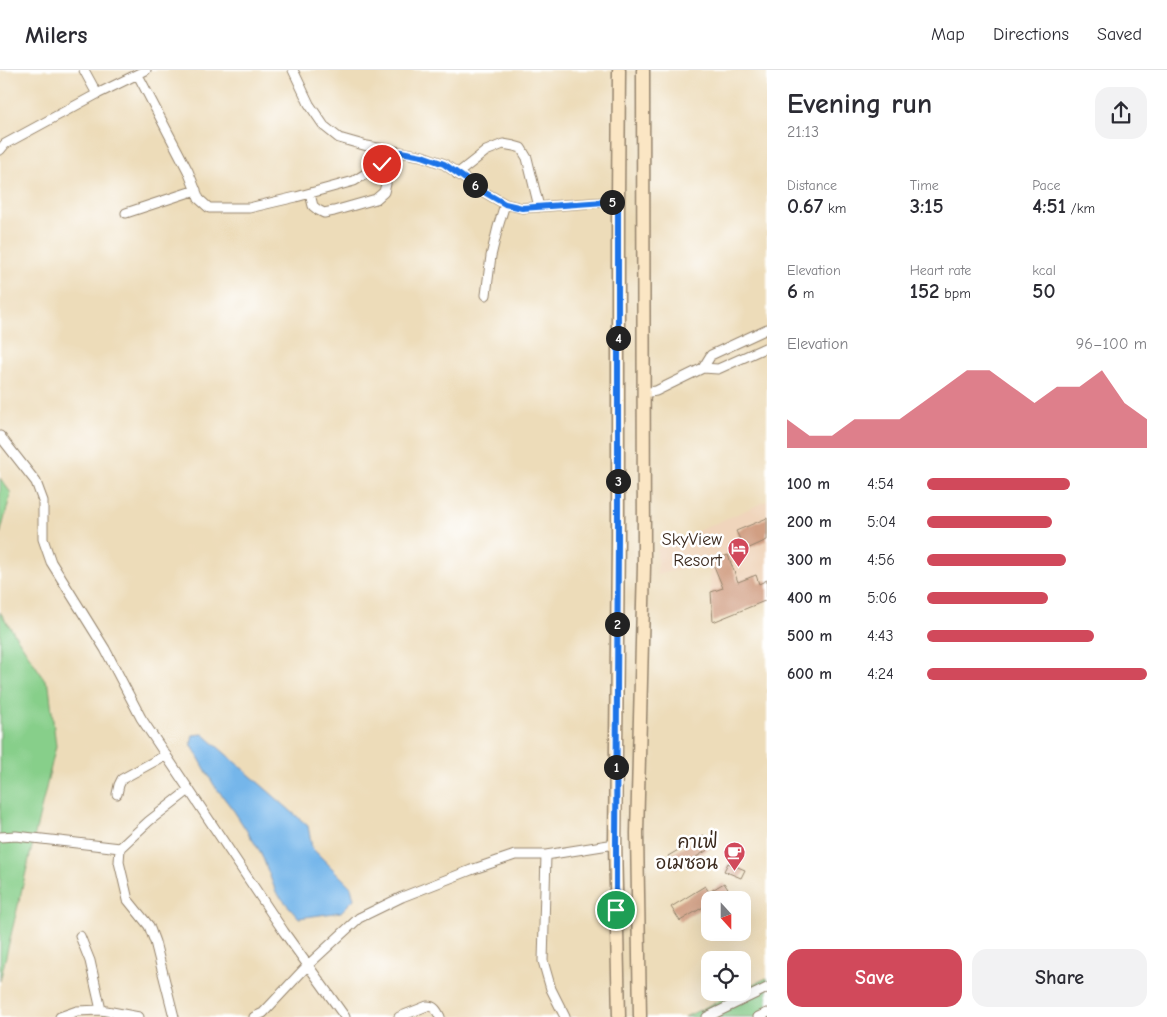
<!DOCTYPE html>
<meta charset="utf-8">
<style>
body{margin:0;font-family:"Comic Neue","Playpen Sans Thai",sans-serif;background:#f2f2f3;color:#2b2b33;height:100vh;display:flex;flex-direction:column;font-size:19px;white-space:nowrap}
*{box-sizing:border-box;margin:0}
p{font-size:16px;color:#7c7c81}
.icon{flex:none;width:28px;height:28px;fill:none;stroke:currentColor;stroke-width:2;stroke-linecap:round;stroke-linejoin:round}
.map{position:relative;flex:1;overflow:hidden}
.panel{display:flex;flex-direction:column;background:#fff;width:400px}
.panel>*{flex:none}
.needle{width:32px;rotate:159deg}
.controls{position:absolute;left:701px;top:821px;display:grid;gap:10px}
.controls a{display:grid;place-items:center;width:50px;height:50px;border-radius:10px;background:#fff;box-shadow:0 5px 20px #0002;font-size:25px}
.pin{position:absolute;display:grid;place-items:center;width:42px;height:42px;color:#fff;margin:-21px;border:2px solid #fff;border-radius:50%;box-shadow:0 1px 5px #0007}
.km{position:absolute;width:25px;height:25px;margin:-12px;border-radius:50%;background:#222;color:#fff;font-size:14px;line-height:25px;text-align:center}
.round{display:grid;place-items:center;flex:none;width:52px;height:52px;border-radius:15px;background:#f2f2f3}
.head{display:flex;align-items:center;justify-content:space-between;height:85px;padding:0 20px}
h1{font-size:28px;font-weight:800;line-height:38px}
.stats{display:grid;grid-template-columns:repeat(3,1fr);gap:8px;height:85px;padding:5px 20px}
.stats div{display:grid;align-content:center}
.stats b{font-size:21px;font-weight:800}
.stats small{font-size:14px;font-weight:400}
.stats p{font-size:14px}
.chart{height:140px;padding:10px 20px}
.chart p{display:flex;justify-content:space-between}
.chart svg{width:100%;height:90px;margin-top:5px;fill:#d1495b;opacity:.7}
.primary-button{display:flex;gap:10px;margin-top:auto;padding:10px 20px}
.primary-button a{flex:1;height:58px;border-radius:15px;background:#d1495b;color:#fff;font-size:20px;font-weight:800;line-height:58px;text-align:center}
.primary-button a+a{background:#f2f2f3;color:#2b2b33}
ul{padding:0 20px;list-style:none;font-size:16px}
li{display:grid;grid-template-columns:80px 60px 1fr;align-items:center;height:38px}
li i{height:12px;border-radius:6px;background:#d1495b}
header{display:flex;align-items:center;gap:30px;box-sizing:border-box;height:70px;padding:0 25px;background:#fff;border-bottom:1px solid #e1e1e2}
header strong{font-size:24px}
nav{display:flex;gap:28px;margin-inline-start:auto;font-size:18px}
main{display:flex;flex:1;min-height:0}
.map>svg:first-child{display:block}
</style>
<header>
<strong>Milers</strong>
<nav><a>Map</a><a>Directions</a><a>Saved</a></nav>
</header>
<main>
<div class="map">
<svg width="767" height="947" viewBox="0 0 767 947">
<rect width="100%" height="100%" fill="#fff"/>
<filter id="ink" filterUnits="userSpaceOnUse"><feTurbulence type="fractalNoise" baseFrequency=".02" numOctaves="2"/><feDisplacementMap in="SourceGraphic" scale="10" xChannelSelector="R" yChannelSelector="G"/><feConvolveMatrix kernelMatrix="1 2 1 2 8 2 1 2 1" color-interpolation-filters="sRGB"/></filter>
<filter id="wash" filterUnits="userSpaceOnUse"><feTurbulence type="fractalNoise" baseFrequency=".0096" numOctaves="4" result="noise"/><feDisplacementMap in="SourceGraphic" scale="20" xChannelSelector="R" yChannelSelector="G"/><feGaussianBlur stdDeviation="1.12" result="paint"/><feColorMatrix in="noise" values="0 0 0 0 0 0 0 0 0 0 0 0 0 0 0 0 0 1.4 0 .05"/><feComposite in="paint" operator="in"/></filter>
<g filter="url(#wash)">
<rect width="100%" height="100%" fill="#eddcb9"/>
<path fill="#f0d5bc" d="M 767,431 L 767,531 L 713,552 L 709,492 L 657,505 L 657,479 Z"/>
<path fill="#87cf8a" stroke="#617c54" d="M 0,408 L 11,423 L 0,465 Z
M 0,542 L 49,616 L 56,676 L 0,911 Z
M 767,908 L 767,947 L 685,947 L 736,923 L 742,922 L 743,919 Z"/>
<path fill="#75b6ea" stroke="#587084" d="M 203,664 L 308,756 L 312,778 L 351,817 L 354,829 L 341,842 L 299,848 L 276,822 L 261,783 L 234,741 L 214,715 L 191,674 L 193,665 Z"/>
<g id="blocks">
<path fill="#d19f83" d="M 767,448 L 767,470 L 745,480 L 736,461 Z
M 728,485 L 738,512 L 756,505 L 759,514 L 767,510 L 767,530 L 713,552 L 711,522 L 723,518 L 712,491 Z
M 704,765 L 711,778 L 676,799 L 668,786 Z
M 728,793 L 745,800 L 741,808 L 724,801 Z
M 724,813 L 731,824 L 722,830 L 710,830 L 710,833 L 680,851 L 671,837 L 705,816 L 709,822 Z"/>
</g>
</g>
<g filter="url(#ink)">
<use href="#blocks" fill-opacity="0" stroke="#94836c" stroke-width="1"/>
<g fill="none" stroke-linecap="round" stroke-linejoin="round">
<defs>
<path id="street" d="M 84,0 L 97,24
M 293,0 L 309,34 L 324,56 L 339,68 L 367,76 L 422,86 L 444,94 L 484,122 L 505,134 L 522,138 L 618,131
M 138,5 L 188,101 L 199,129 L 209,138 L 249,138 L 296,127 L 354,111 L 401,82
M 0,80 L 5,74 L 97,24 L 146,0
M 457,104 L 486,81 L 503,74 L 514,76 L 521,78 L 527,88 L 539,137
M 310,124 L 313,136 L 318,140 L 324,143 L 334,141 L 376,129 L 384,122 L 386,114 L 381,94
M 126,143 L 196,120
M 486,225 L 491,186 L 498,157 L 505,134
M 703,298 L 711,285 L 767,259
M 643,323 L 656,321 L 703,298 L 718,299 L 767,277
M 0,366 L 36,412 L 43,431 L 43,469 L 51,492 L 105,579 L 141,648 L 284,862 L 345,947
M 117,724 L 119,715 L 122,709 L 166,685
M 0,767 L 16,766 L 120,778
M 546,785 L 543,891 L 551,919 L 565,947
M 80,866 L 90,891 L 101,940 L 139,947
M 60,947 L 77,941 L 101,940
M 174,947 L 155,872 L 149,856 L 128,830 L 119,792 L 120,778 L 149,751 L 189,720
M 254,947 L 263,943 L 308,895 L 359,848 L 402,827 L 471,800 L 515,785 L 546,785 L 615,774
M 399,947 L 427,936 C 435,936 437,941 440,947
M 707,947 L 767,918
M 758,947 L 767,943"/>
<path id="secondary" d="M 619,947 L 615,774 L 618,469 L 618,131 L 619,0
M 640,947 L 637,763 L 644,496 L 643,0"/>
</defs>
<use href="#street" stroke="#94836c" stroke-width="11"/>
<use href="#secondary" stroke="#94836c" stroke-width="15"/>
<use href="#street" stroke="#fff" stroke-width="9"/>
<use href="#secondary" stroke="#fbe6c4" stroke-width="12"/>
</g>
</g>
<g fill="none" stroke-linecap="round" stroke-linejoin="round" filter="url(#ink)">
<defs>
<path id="route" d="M 382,94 L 401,82 L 422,86 L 444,94 L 484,122 L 505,134 L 522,138 L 618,131 L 618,469 L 616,774 L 616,840"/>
</defs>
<use href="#route" stroke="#fff" stroke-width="10"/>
<use href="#route" stroke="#1a73e8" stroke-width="6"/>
</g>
<defs>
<symbol id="hotel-pin" viewBox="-11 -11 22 30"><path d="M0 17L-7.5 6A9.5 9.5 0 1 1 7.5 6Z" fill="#d1495b" stroke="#fff"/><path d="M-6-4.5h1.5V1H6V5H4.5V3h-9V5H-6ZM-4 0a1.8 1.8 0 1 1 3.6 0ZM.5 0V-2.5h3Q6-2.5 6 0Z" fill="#fff"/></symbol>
<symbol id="cafe-pin" viewBox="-11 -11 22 30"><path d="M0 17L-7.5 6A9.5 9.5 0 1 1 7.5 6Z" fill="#d1495b" stroke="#fff"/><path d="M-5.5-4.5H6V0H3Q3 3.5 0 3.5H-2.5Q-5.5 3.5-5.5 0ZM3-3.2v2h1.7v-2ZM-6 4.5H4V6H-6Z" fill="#fff"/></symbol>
</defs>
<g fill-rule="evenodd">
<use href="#hotel-pin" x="726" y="466" width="25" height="34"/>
<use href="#cafe-pin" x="722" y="770" width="25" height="34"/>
</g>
<g text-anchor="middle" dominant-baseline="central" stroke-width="5" stroke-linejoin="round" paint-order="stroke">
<g font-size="18" fill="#3b2a1e" stroke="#fff" text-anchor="end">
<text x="722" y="469">SkyView<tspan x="722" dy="21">Resort</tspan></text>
<text x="718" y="772">คาเฟ่<tspan x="718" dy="21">อเมซอน</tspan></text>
</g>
</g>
</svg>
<div class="controls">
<a><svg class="needle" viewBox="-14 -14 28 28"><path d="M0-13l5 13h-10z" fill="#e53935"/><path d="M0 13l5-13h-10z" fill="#7c7c81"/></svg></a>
<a><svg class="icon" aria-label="locate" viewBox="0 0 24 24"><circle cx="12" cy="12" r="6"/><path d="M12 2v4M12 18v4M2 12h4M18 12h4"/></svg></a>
</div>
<div class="pin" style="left:616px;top:840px;background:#1e9e55"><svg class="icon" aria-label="arrive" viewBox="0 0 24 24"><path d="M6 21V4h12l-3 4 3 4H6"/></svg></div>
<div class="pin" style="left:382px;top:94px;background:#d93025"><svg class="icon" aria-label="check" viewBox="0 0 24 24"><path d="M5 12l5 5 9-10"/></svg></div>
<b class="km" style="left:616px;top:697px">1</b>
<b class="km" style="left:617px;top:554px">2</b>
<b class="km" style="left:618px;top:411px">3</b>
<b class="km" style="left:618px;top:268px">4</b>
<b class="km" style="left:612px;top:132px">5</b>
<b class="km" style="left:475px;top:115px">6</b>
</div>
<section class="panel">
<div class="head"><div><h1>Evening run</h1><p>21:13</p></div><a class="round"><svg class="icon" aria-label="share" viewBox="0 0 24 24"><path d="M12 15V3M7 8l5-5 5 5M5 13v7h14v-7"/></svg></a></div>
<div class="stats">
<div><p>Distance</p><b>0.67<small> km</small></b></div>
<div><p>Time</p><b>3:15</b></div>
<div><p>Pace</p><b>4:51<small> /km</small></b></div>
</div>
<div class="stats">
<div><p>Elevation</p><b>6<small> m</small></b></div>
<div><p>Heart rate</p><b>152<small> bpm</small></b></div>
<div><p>kcal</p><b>50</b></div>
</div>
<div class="chart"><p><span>Elevation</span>96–100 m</p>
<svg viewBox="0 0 160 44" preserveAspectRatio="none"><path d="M0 44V30L10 38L20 38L30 30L40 30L50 30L60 22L70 14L80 6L90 6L100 14L110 22L120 14L130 14L140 6L150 22L160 30V44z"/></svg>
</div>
<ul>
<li><b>100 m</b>4:54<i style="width:65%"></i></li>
<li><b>200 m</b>5:04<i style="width:57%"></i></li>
<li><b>300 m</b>4:56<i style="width:63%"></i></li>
<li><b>400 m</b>5:06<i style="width:55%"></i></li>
<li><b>500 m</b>4:43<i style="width:76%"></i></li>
<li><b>600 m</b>4:24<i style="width:100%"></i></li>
</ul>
<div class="primary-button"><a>Save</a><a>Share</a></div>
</section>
</main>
